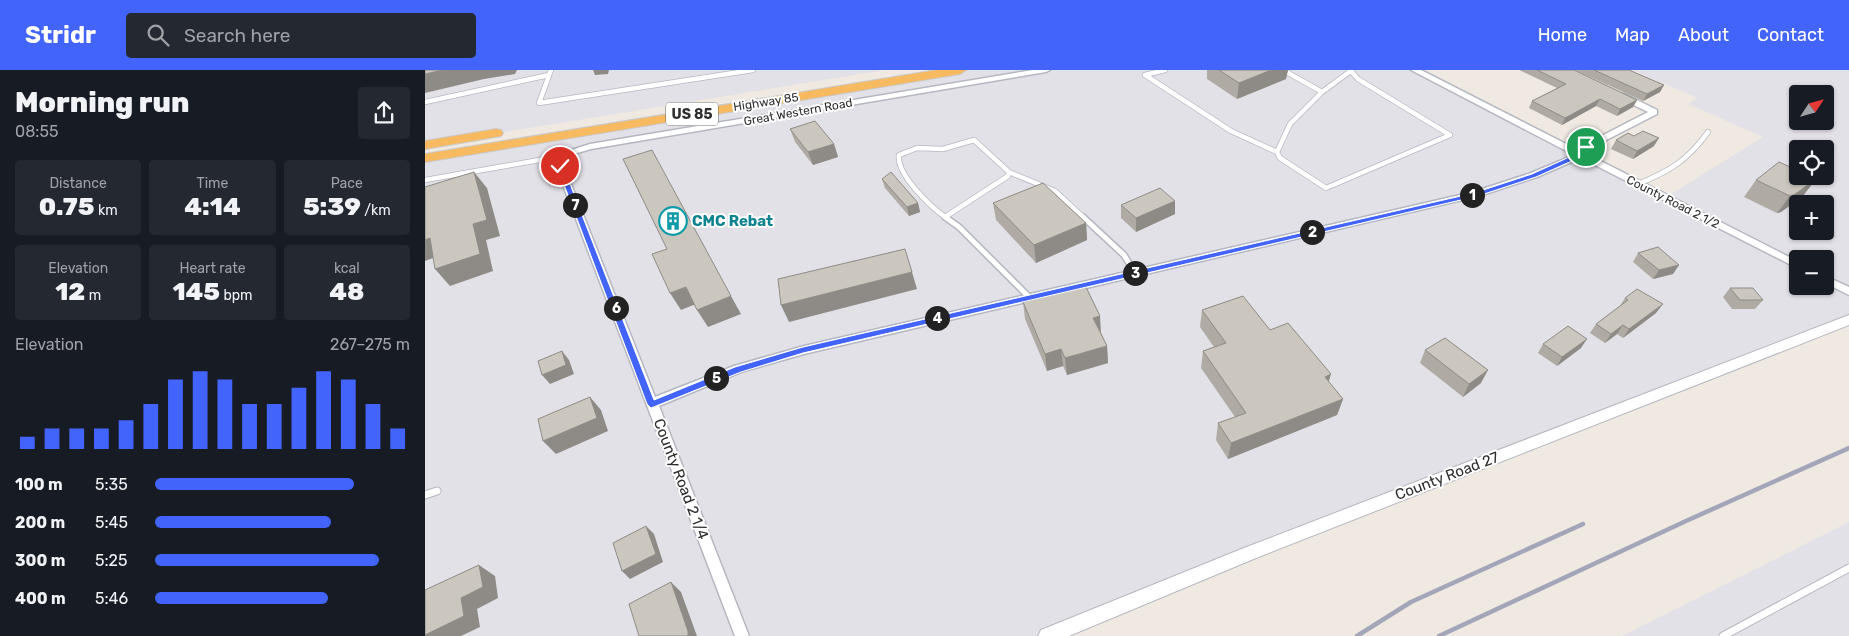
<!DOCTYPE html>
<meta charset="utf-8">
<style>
body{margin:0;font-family:Rubik,sans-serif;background:#242831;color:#f1f3f6;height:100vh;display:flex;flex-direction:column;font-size:19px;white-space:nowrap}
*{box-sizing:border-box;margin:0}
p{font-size:16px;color:#9ea1a6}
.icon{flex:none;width:28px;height:28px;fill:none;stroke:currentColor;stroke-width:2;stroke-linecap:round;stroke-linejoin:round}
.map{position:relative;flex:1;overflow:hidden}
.side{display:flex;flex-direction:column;background:#171b24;width:425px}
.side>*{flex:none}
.needle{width:32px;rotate:54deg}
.buttons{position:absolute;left:1364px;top:15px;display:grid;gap:10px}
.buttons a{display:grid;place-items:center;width:45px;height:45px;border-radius:5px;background:#171b24;box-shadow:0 1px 4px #0004;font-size:25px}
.pin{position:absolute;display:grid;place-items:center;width:42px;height:42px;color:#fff;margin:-21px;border:2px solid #fff;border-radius:50%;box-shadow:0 1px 5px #0007}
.km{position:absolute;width:25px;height:25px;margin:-12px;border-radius:50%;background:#222;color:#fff;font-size:14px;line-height:25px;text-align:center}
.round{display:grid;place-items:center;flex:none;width:52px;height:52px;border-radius:5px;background:#242831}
.overview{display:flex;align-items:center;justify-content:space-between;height:85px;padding:0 15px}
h1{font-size:28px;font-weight:800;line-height:38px}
.stats{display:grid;grid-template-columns:repeat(3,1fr);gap:8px;height:85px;padding:5px 15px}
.stats div{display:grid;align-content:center;border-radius:5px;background:#242831;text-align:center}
.stats b{font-size:25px;font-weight:800}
.stats small{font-size:14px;font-weight:400}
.stats p{font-size:14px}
.chart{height:140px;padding:10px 15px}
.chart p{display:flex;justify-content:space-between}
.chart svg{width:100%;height:90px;margin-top:5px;stroke:#4264fb;stroke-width:6}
ul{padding:0 15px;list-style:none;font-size:16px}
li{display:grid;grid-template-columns:80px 60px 1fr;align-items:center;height:38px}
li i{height:12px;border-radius:6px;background:#4264fb}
header{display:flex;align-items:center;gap:30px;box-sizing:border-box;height:70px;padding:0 25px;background:#4264fb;color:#fff}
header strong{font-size:24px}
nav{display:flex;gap:28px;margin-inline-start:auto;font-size:18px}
.search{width:350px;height:45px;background:#242831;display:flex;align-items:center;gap:12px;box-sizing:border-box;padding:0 18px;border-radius:5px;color:#9ea1a6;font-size:19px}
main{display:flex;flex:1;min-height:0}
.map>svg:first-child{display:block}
</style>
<header>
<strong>Stridr</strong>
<div class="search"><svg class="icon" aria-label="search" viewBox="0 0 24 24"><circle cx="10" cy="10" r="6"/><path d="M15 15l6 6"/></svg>Search here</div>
<nav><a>Home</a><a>Map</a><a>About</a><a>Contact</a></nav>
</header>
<main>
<section class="side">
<div class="overview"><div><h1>Morning run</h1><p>08:55</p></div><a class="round"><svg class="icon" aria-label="share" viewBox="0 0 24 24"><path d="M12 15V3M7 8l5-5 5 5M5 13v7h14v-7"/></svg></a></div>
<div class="stats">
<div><p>Distance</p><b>0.75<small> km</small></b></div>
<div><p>Time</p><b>4:14</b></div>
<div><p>Pace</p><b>5:39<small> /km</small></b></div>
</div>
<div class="stats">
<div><p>Elevation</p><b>12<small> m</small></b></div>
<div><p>Heart rate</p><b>145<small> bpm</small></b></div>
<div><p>kcal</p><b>48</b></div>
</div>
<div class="chart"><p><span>Elevation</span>267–275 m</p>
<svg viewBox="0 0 160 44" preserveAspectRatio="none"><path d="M5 44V38M15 44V34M25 44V34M35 44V34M45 44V30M55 44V22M65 44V10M75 44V6M85 44V10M95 44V22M105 44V22M115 44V14M125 44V6M135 44V10M145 44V22M155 44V34"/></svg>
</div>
<ul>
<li><b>100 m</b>5:35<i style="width:78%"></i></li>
<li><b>200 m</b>5:45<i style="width:69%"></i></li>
<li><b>300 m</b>5:25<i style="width:88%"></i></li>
<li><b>400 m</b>5:46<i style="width:68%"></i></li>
</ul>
</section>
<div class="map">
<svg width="1424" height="566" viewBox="0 0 1424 566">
<rect width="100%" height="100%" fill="#efe9e1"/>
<path fill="#e3e1e8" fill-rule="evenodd" d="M 0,0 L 460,0 L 0,75 Z
M 535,0 L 990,0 L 1240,128 L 1338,67 L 1263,34 L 1272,28 L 1207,0 L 1424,0 L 1424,250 L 617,566 L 0,566 L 0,88 ZM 1372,24 L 1400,24 L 1400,51 L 1372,51 ZM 1372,79 L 1400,79 L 1400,106 L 1372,106 ZM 1372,134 L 1400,134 L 1400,161 L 1372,161 ZM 1372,189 L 1400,189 L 1400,216 L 1372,216 Z
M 1424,452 L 1424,566 L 1197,566 Z"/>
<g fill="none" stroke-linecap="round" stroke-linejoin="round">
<defs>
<path id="service-far2" d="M 126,0 L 114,33 L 328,0
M 858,0 L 897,22
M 720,5 L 806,61 L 852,82 L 865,54 L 897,22 L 927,0
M 720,5 L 740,0
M 0,32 L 124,5
M 549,70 L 584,102 L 583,106 L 520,147 C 505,136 471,104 474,85 L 492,78 L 518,79 Z
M 852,82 L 855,88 L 901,118 L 1025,65 L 933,9 L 925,0
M 584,102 L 630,121 L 659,148
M 0,110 L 126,88
M 1213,114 C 1245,101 1263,90 1283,62
M 520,147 L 522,148"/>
<path id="service-far1" d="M 520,147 L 534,157 L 604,227
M 658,147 L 699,185 L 710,203"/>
<path id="service" d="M 0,425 L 12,421
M 1298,566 L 1424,498"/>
<path id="minor" d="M 608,0 L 625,0 L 621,2 L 166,79 L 132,89 L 139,96 L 230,327 L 309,296 L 379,276 L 1048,122 L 1106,103 L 1149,85 L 986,0 L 996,0 L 1151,79 L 1223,42 L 1194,28 L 1194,24 L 1200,24 L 1232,40 L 1232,44 L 1158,82 L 1372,191 L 1372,198 L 1156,88 L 1112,107 L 1054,126 L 379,284 L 316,302 L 234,336 L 324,566 L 310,566 L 131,97 L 122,88 L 165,74 Z
M 1400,206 L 1424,217 L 1424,225 L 1400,213 Z"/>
<path id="tertiary" d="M 1424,245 L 1424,255 L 831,488 L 644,566 L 613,566 L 616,560 L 819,478 Z"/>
<path id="trunk" d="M 512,0 L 541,0 L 535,4 L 0,92 L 0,84 Z
M 71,59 L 76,60 L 78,63 L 76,66 L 0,79 L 0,71 Z"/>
</defs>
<use href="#service-far2" stroke="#b4b7c1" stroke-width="6"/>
<use href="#service-far1" stroke="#b4b7c1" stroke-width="8"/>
<use href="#service" stroke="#b4b7c1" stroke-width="9"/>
<use href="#minor" stroke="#b4b7c1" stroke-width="3"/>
<use href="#tertiary" stroke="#b4b7c1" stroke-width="2"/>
<use href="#trunk" stroke="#c9c9c9" stroke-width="2"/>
<use href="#service-far2" stroke="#fff" stroke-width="4.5"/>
<use href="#service-far1" stroke="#fff" stroke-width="5"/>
<use href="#service" stroke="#fff" stroke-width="7"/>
<use href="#minor" fill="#fff" fill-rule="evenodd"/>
<use href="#tertiary" fill="#fff" fill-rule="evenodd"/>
<use href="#trunk" fill="#f8ba60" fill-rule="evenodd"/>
<path stroke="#a3a6b8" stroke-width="4.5" d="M 932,566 L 986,532 L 1158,454
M 1014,566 L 1261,451 L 1424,378"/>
</g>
<path fill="#afaba4" d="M 782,0 L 863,0 L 861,9 L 812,29 L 782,9 Z
M 1094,0 L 1149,0 L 1212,30 L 1208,37 L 1192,46 L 1171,36 L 1137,55 L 1104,38 L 1107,31 L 1132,18 Z
M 1150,0 L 1204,0 L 1239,15 L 1235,22 L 1218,31 Z
M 365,59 L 409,74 L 413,87 L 388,95 L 370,72 Z
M 1191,70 L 1229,76 L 1208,89 L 1186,79 Z
M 457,109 L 493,133 L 495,142 L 484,146 L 460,118 Z
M 1331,110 L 1378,126 L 1356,142 L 1352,143 L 1319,127 Z
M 750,131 L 750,144 L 711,162 L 696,148 L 696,135 Z
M 568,133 L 661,153 L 662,170 L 611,193 L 571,150 Z
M 1213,183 L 1248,204 L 1228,209 L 1208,192 Z
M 1305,218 L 1338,230 L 1330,239 L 1307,239 L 1298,227 Z
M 1200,228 L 1231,243 L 1198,268 L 1192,264 L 1180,273 L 1165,263 L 1171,254 L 1195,236 Z
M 598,232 L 676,263 L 682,276 L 683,293 L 642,305 L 638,296 L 622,301 L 600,249 Z
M 777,240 L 845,260 L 904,312 L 918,329 L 912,345 L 803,389 L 791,370 L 793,353 L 810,347 L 776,298 L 778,281 L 789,277 L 775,257 Z
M 1118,274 L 1156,278 L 1132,296 L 1113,283 Z
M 1000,280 L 1056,313 L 1038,327 L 995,293 Z"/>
<path fill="#8e8b86" d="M 18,0 L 92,0 L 90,4 L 59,9 L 0,23 L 0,4 Z
M 168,0 L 184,0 L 183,4 L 170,5 Z
M 846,0 L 863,0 L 861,9 L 812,29 L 814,13 Z
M 1239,15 L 1235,22 L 1218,31 L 1222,24 Z
M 1175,29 L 1171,36 L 1137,55 L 1140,48 Z
M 1212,30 L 1208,37 L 1192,46 L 1195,39 Z
M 1234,68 L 1229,76 L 1208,89 L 1212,81 Z
M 409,74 L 413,87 L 388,95 L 383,82 Z
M 49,102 L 62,118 L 75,166 L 61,170 L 68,201 L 25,216 L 10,199 L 48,154 Z
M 1391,109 L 1378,126 L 1356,142 L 1352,143 L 1365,126 Z
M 750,131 L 750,144 L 711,162 L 711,148 Z
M 493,133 L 495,142 L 484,146 L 482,137 Z
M 661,153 L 662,170 L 611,193 L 609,175 Z
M 5,168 L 19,184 L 0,191 L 0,170 Z
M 1254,195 L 1248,204 L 1228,209 L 1234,200 Z
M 487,202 L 492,219 L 364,252 L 356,235 Z
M 261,217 L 271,234 L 256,240 L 245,223 Z
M 306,226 L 316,244 L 283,257 L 272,240 Z
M 1238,234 L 1231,243 L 1198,268 L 1204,259 Z
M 675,246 L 676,263 L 668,248 Z
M 1198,255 L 1192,264 L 1180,273 L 1186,264 Z
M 1162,269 L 1156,278 L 1132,296 L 1137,287 Z
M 682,276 L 683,293 L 642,305 L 640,288 Z
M 636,279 L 638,296 L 622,301 L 620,284 Z
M 137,281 L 144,290 L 149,304 L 125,314 L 117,305 Z
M 1063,300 L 1056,313 L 1038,327 L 1044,314 Z
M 906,304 L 901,321 L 900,307 Z
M 165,327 L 176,340 L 183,361 L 131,384 L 118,371 Z
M 918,329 L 912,345 L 803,389 L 806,373 Z
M 221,456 L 229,464 L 238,492 L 205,509 L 197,501 Z
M 54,495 L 70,506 L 73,528 L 52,539 L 55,557 L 36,566 L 0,566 L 0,565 L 36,528 Z
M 246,512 L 256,522 L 272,566 L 263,566 Z"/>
<path fill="#cbc7bf" stroke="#8e8b86" d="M 0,0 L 18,0 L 0,4 Z
M 794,0 L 846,0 L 814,13 Z
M 1112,0 L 1149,0 L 1212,30 L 1195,39 L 1175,29 L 1140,48 L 1107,31 L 1141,14 Z
M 1169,0 L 1204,0 L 1239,15 L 1222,24 Z
M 390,51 L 409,74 L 383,82 L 365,59 Z
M 1218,61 L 1234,68 L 1212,81 L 1191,70 L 1203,63 L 1209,66 Z
M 227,80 L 306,226 L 272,240 L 261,217 L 245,223 L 227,184 L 242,179 L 198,89 Z
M 1354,92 L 1372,100 L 1372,106 L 1386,106 L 1391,109 L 1369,125 L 1365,126 L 1331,110 Z
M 49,102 L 62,150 L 48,154 L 55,184 L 10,199 L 5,168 L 0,170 L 0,117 Z
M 466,102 L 493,133 L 482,137 L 457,109 Z
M 618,113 L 661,153 L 609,175 L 568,133 Z
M 735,118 L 750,131 L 711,148 L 696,135 Z
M 1233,177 L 1254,195 L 1234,200 L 1213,183 Z
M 480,179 L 487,202 L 356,235 L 353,209 Z
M 660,215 L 675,246 L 668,248 L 682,276 L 640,288 L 636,279 L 620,284 L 598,232 Z
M 1305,218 L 1328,218 L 1338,230 L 1315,230 Z
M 1212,219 L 1238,234 L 1204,259 L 1198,255 L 1186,264 L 1171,254 L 1203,230 L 1200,228 Z
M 818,226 L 845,260 L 863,253 L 906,304 L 900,307 L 918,329 L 806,373 L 793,353 L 821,343 L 778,281 L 801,273 L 777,240 Z
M 1143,256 L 1162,269 L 1137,287 L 1118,274 Z
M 1020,268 L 1063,300 L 1044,314 L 1000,280 Z
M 137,281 L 141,295 L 117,305 L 113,291 Z
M 165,327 L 172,348 L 118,371 L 113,349 Z
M 221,456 L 231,484 L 197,501 L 188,473 Z
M 54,495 L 58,517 L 36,528 L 39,546 L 0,565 L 0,520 Z
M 246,512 L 263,561 L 263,566 L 214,566 L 204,534 Z"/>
<path fill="#4264fb" stroke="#fff" d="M 1159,75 L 1164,77 L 1156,82 L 1158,86 L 1111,107 L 1053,126 L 378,283 L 316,302 L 226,338 L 222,334 L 132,96 L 135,94 L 138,96 L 229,330 L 310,297 L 378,277 L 1049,123 L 1107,104 L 1151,84 L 1149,81 Z"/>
<defs>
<symbol id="building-ring" viewBox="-11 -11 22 22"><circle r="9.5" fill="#fff" stroke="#0f9aa8" stroke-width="1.5"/><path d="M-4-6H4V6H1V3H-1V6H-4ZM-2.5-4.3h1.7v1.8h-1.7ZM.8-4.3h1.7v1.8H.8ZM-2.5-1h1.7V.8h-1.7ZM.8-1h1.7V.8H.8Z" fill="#0f9aa8"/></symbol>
</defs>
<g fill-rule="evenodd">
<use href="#building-ring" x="232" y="135" width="32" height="32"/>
</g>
<g text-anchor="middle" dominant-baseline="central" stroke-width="4" stroke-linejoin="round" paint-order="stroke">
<g font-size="12" fill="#2e2e2e" stroke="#fff">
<text transform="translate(341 32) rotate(-9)">Highway 85</text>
<text transform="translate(373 42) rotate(-10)">Great Western Road</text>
<text transform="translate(1248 132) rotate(27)">County Road 2 1/2</text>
</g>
<rect fill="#fff" stroke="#6d6d6d" stroke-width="1" x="241" y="32.5" width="52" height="23" rx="4"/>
<g font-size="14" font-weight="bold" fill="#2e2e2e">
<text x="267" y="44">US 85</text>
</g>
<g font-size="15" font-weight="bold" fill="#0d838f" stroke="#fff" text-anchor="start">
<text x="267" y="151">CMC Rebat</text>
</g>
<g font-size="15" fill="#2e2e2e" stroke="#fff">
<text transform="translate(1022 406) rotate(-21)">County Road 27</text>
<text transform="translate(256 409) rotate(69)">County Road 2 1/4</text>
</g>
</g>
</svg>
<div class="buttons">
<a><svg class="needle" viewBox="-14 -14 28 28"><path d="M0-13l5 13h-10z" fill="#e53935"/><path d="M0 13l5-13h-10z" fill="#9ea1a6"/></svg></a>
<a><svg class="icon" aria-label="locate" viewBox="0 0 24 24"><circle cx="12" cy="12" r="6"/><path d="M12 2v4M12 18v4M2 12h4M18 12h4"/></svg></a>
<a>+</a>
<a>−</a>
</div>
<div class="pin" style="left:1161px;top:77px;background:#1e9e55"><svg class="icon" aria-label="arrive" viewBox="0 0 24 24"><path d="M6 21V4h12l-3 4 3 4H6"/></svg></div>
<div class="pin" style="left:135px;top:96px;background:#d93025"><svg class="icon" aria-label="check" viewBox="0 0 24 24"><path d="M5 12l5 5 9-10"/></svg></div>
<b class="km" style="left:1047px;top:125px">1</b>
<b class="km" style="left:887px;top:162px">2</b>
<b class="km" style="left:710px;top:203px">3</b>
<b class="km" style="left:512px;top:248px">4</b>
<b class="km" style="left:291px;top:308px">5</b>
<b class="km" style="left:191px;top:238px">6</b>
<b class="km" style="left:150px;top:135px">7</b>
</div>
</main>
